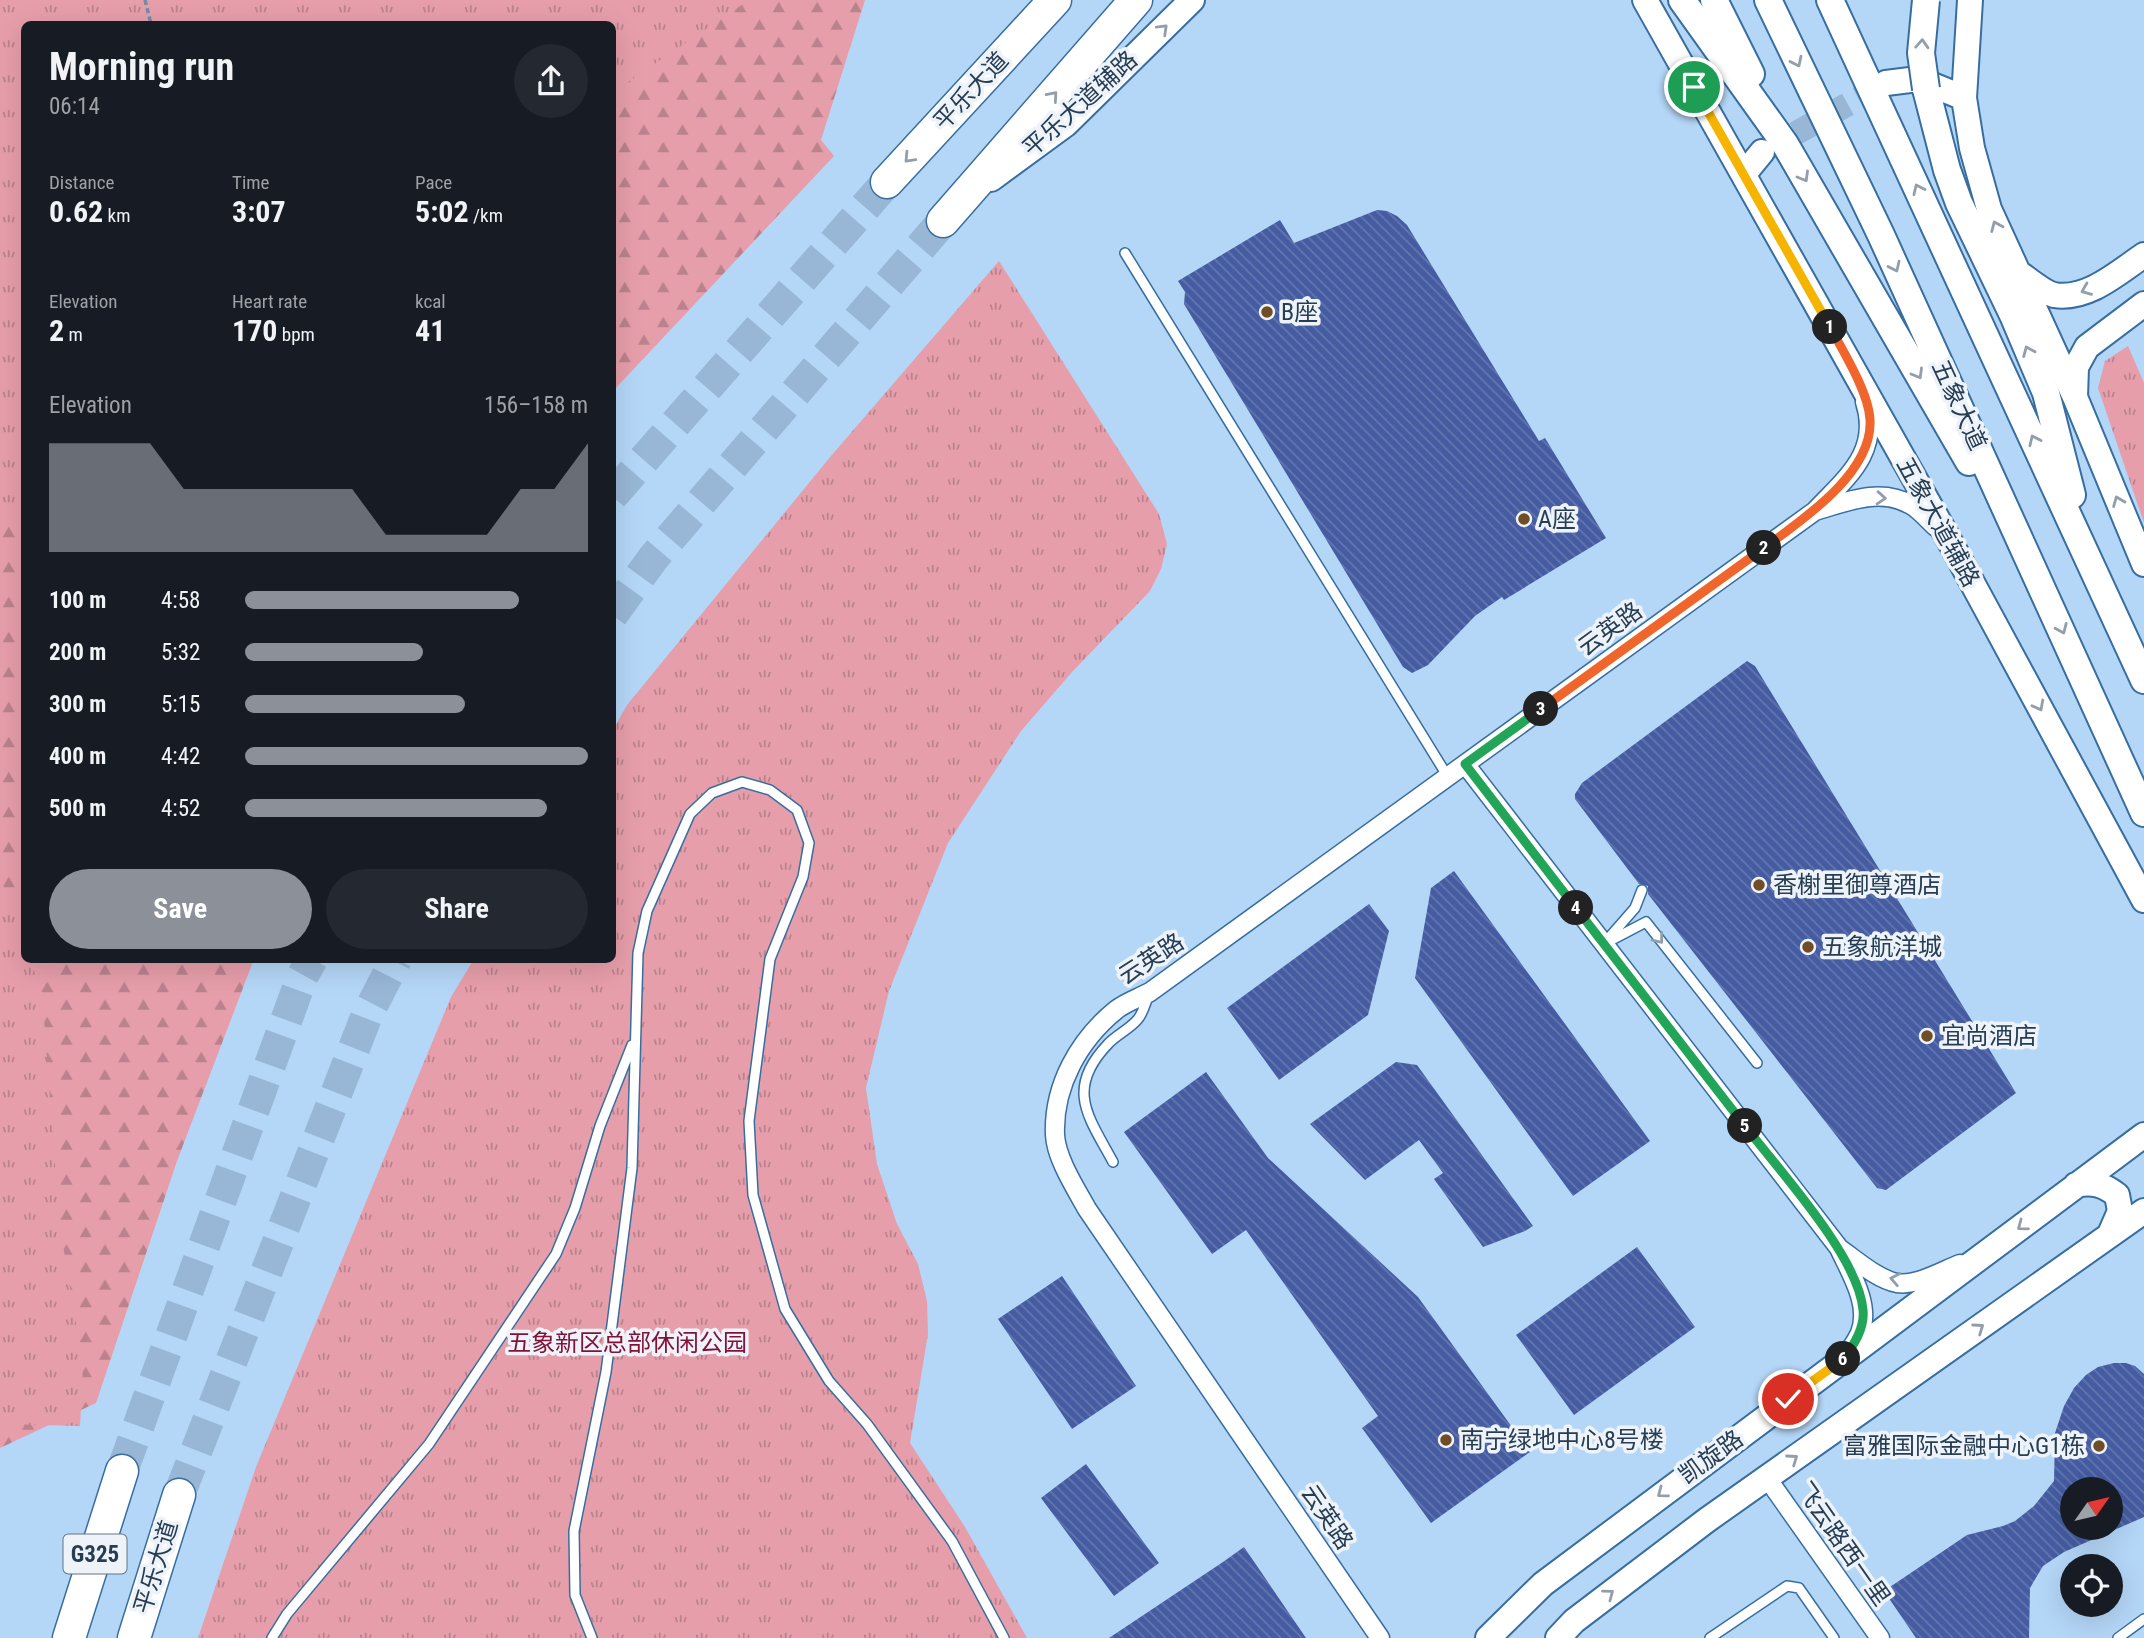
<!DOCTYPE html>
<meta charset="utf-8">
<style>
body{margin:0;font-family:"Roboto Condensed","Noto Sans SC",sans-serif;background:#242831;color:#f1f3f6;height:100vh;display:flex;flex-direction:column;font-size:26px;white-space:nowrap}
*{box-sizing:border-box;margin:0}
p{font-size:23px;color:#9ea1a6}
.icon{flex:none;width:38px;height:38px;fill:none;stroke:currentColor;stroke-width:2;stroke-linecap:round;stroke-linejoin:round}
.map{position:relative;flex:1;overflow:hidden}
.side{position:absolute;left:21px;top:21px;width:595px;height:942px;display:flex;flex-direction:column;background:#171b24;border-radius:10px;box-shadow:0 7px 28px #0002}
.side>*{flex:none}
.needle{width:46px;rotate:56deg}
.tools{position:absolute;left:2060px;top:1477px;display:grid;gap:14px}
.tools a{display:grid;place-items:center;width:63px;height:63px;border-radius:50%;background:#171b24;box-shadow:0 7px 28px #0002;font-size:35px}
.pin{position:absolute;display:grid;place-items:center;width:60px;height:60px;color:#fff;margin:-30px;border:4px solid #fff;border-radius:50%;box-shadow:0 2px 7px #0007}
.km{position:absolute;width:35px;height:35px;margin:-18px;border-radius:50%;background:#222;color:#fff;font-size:19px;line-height:35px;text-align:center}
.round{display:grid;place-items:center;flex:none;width:74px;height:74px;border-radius:37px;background:#242831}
.head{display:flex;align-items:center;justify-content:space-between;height:119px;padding:0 28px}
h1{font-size:38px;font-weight:700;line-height:52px}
.figures{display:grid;grid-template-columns:repeat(3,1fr);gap:10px;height:119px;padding:7px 28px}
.figures div{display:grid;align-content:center}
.figures b{font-size:30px;font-weight:700}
.figures small{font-size:19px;font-weight:400}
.figures p{font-size:19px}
.chart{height:196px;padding:14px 28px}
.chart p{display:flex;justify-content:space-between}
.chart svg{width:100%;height:126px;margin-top:7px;fill:#8c9099;opacity:.7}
.primary-button{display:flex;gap:14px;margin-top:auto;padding:14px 28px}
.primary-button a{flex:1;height:80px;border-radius:42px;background:#8c9099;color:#fff;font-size:28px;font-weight:700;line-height:80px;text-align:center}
.primary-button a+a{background:#242831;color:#f1f3f6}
ul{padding:0 28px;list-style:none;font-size:23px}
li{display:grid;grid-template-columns:112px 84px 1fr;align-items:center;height:52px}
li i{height:18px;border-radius:9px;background:#8c9099}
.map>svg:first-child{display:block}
</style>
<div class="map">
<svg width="2144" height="1638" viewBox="0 0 2144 1638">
<defs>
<pattern id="forest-firs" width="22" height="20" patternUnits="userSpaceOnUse" patternTransform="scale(1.75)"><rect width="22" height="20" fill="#e69eaa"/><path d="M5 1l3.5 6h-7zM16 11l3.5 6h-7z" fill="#ba828d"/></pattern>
<pattern id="park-tufts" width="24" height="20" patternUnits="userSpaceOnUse" patternTransform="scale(1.75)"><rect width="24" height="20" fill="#e69eaa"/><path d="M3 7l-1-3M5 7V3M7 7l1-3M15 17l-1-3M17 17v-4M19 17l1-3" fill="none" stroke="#ba828d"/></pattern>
<pattern id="building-back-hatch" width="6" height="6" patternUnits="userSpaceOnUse" patternTransform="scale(1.75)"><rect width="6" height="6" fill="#455ca3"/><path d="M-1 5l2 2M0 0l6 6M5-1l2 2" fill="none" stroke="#6376ad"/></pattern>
</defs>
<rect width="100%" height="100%" fill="#b4d6f7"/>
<path fill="url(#forest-firs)" d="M 0,0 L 24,24 L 24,959 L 254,959 L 177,1161 L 96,1403 L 0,1448 Z
M 248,0 L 865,0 L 821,140 L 834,156 L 613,391 L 612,24 L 247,24 Z"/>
<path fill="url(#park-tufts)" d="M 0,0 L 749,0 L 613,92 L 612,24 L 24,24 L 24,499 L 0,522 Z
M 999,261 L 1159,514 L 1167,544 L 1161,569 L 1150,591 L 1072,672 L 1021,731 L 948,843 L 889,991 L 866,1088 L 877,1164 L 897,1224 L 918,1264 L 927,1301 L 928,1334 L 910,1443 L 965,1527 L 1027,1638 L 198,1638 L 256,1467 L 451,997 L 474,959 L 612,959 L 613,730 L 627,705 L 831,456 Z
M 2128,346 L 2144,383 L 2144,523 L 2098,388 L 2105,361 Z
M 0,876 L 24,944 L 24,959 L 30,959 L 42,993 L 60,1228 L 83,1364 L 80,1426 L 0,1424 Z"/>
<path fill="url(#building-back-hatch)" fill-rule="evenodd" d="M 1377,210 L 1387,211 L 1397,216 L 1407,225 L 1539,441 L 1545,438 L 1606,538 L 1504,600 L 1502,597 L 1475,616 L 1428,665 L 1412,673 L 1403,667 L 1184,304 L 1185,292 L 1178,281 L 1280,220 L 1294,243 Z
M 1747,661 L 1755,666 L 2016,1093 L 1886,1190 L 1877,1188 L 1648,894 L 1648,886 L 1639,884 L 1575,799 L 1575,794 L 1582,783 Z
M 1454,871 L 1650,1141 L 1573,1196 L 1415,978 L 1431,888 Z
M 1369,904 L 1389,931 L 1368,1015 L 1279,1080 L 1227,1008 Z
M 1396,1062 L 1417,1065 L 1533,1226 L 1525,1231 L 1483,1247 L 1434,1179 L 1443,1173 L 1419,1140 L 1365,1180 L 1310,1124 Z
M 1206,1072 L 1268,1158 L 1418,1297 L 1530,1452 L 1431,1523 L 1362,1428 L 1378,1416 L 1246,1230 L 1212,1254 L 1124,1132 Z
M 1637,1247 L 1695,1327 L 1574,1415 L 1516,1335 Z
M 1062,1276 L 1136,1386 L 1072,1429 L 998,1319 Z
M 2114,1363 L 2126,1363 L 2135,1366 L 2144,1374 L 2144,1517 L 2064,1552 L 2043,1566 L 2030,1588 L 2029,1638 L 1916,1638 L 1884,1591 L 1967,1535 L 2003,1526 L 2015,1521 L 2034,1506 L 2054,1481 L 2055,1433 L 2064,1406 L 2074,1388 L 2086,1375 L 2098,1367 ZM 2072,1489 L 2110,1489 L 2110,1528 L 2072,1528 Z
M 1086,1464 L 1159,1563 L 1114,1596 L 1041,1498 Z
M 1244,1547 L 1306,1638 L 1109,1638 L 1223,1562 Z"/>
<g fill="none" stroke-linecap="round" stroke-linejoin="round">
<path stroke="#98b7d6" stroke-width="24" stroke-dasharray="24 12" stroke-linecap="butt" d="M 1764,151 L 1886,83"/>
<path stroke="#98b7d6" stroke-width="32" stroke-dasharray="32 16" stroke-linecap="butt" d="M 612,496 L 887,182
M 612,615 L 654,557 L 943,221
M 122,1471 L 302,977 L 312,959
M 179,1495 L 367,1015 L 396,959"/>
<defs>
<path id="lane" d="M 1125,253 L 1448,777
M 1607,940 L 1635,908 L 1642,890
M 1604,944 L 1646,922 L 1757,1063
M 1113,1162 C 1088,1116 1065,1089 1108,1044 C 1116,1035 1130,1029 1138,1019 C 1143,1013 1146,1002 1149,994
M 272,1638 L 287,1614 L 429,1444 L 556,1254 L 575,1208 L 600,1126 L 632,1045
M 592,1638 L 575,1595 L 574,1531 L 606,1372 L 632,1168 L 638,953 L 647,911 L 690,814 L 712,793 L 742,782 L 770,790 L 797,810 L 809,843 L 803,877 L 770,959 L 749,1121 L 753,1195 L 785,1309 L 829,1381 L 867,1424 L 952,1541 L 1004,1638
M 1710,1638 L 1787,1586 L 1799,1588 L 1834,1638
M 2118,1638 L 2144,1619"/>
<path id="street" d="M 1815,511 C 1846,502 1880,487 1911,505 C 1920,510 1928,520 1936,527
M 1465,764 L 1839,1248 C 1851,1274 1871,1305 1860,1333 C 1857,1340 1852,1347 1848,1353
M 1840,1249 C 1856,1260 1877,1279 1897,1283 C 1917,1286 1942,1271 1960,1264
M 1767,1478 L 1880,1638
M 1380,1638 L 1087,1209 C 1076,1189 1056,1158 1055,1135 C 1053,1086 1079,1040 1116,1010 C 1126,1002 1139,998 1150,992 L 1815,511 C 1846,478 1881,452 1865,402"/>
<path id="secondary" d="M 1645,0 L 1948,538 L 2144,900
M 1970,0 L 1964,98 L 1972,148 L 1989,209 L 2075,397 L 2144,564
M 1886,83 L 1918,79 L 1964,98
M 1744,174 L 1762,152
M 991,179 L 1066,124 L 1192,0
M 2016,271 C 2027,278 2042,292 2054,295 C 2087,301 2119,272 2144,255
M 2075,397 L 2076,367 L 2087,347 L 2144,304
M 2076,1185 C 2093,1181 2104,1185 2117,1195 L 2120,1211 L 2110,1234
M 1488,1638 L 1543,1584 L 2144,1135
M 1558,1638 L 1574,1621 L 1707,1520 L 2144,1211"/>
<path id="primary" d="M 1682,0 L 1785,144 L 1969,462
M 1714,0 L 1751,74
M 1768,0 L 1881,235 L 2144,813
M 1830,0 L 2144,680
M 1926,89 L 1947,170 L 1959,203 L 2013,315 L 2046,393 L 2072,495"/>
<path id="highway" d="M 887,182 L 1055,0
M 943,221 L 1136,0
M 69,1638 L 122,1471
M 134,1638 L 179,1495"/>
</defs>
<use href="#lane" stroke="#386e9f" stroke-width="12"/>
<use href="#street" stroke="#386e9f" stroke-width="21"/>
<use href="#secondary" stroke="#386e9f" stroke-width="28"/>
<use href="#primary" stroke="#386e9f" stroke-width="30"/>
<use href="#highway" stroke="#386e9f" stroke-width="35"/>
<path stroke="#708ca8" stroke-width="3.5" stroke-dasharray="5 3.5" stroke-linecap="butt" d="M 145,0 L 151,24"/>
<use href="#lane" stroke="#fff" stroke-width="9"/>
<use href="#street" stroke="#fff" stroke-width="18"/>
<use href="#secondary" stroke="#fff" stroke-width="24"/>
<use href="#primary" stroke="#fff" stroke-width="26"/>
<use href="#highway" stroke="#fff" stroke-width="32"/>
<defs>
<path id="primary-bridge" d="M 1926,0 L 1921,53 L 1926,89"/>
</defs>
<use href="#primary-bridge" stroke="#386e9f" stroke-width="30" stroke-linecap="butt"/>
<use href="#primary-bridge" stroke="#fff" stroke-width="26"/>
</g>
<defs><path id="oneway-chevron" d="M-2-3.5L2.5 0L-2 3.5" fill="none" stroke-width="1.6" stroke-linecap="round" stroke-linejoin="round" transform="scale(1.75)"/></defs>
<g stroke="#929ea9">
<use href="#oneway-chevron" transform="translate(1163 29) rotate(-44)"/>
<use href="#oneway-chevron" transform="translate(1922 44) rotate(-87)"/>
<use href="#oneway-chevron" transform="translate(1797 62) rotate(64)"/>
<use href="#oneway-chevron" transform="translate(1053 96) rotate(-49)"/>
<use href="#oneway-chevron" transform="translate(909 158) rotate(133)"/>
<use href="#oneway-chevron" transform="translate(1804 177) rotate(60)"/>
<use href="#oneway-chevron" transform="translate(1918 189) rotate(-115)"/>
<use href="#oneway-chevron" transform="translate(1996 226) rotate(-113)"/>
<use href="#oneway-chevron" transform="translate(1895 267) rotate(65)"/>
<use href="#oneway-chevron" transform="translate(2086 290) rotate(158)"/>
<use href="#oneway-chevron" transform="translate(2028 351) rotate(-113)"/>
<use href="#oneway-chevron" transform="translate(1918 374) rotate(60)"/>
<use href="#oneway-chevron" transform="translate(2034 440) rotate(-115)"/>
<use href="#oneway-chevron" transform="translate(1881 498) rotate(4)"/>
<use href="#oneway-chevron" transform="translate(2118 501) rotate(-112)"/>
<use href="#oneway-chevron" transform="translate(2062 629) rotate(66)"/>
<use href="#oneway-chevron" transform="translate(2039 706) rotate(62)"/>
<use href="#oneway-chevron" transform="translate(1659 939) rotate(52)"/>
<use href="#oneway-chevron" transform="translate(2022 1226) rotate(143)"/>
<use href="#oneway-chevron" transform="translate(1895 1279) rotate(-169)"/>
<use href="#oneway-chevron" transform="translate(1979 1328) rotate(-35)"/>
<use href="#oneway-chevron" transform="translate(1793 1459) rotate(-35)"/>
<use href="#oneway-chevron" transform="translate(1662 1493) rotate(143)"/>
<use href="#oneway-chevron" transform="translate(1609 1594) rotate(-37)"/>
</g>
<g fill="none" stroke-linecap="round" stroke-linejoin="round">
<defs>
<path id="split-1" d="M 1694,87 L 1830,327"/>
<path id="split-2" d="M 1764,548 C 1802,520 1873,473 1870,420 C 1869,393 1843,351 1830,327"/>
<path id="split-3" d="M 1541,709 L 1764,548"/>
<path id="split-4" d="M 1541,709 L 1465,764 L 1576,908"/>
<path id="split-5" d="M 1576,908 L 1745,1126"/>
<path id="split-6" d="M 1745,1126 C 1778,1169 1859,1257 1863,1310 C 1865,1328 1854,1345 1843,1359"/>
<path id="split-7" d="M 1788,1399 L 1843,1359"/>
</defs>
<use href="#split-1" stroke="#fff" stroke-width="14"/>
<use href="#split-2" stroke="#fff" stroke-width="14"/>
<use href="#split-3" stroke="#fff" stroke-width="14"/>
<use href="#split-4" stroke="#fff" stroke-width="14"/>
<use href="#split-5" stroke="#fff" stroke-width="14"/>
<use href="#split-6" stroke="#fff" stroke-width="14"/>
<use href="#split-7" stroke="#fff" stroke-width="14"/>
<use href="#split-1" stroke="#f5b400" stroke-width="9"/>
<use href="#split-2" stroke="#f0652b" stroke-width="9"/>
<use href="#split-3" stroke="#f0652b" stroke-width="9"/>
<use href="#split-4" stroke="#22a559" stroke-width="9"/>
<use href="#split-5" stroke="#22a559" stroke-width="9"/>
<use href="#split-6" stroke="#22a559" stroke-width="9"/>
<use href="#split-7" stroke="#f5b400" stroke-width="9"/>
</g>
<g fill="#704d26" stroke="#edf3f9" stroke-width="2.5">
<circle cx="1267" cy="312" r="7"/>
<circle cx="1524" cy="519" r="7"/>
<circle cx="1759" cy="885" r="7"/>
<circle cx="1808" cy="947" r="7"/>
<circle cx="1927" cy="1036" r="7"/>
<circle cx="1446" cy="1440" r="7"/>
<circle cx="2099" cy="1446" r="7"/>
</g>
<g text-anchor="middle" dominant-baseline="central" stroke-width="7" stroke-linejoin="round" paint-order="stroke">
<rect fill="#edf3f9" stroke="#627485" stroke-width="2" x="63.5" y="1534.5" width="63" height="39" rx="5"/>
<g font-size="23" font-weight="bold" fill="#263d53">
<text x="95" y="1554">G325</text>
</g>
<g font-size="24" fill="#263d53" stroke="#edf3f9">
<text transform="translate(971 91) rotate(-47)">平乐大道</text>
<text transform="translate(1080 104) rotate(-42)">平乐大道辅路</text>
<text transform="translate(1959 405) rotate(65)">五象大道</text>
<text transform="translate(1938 522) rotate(61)">五象大道辅路</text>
<text transform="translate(1610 629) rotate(-36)">云英路</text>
<text transform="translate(1151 959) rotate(-33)">云英路</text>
<text transform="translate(1711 1457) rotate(-36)">凯旋路</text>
<text transform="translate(1327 1517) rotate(56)">云英路</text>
<text transform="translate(1843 1544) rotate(55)">飞云路西一里</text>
<text transform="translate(156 1567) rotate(-73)">平乐大道</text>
</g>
<g font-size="24" fill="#263d53" stroke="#edf3f9" text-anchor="start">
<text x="1281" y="312">B座</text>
<text x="1538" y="519">A座</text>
<text x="1773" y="885">香榭里御尊酒店</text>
<text x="1822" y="947">五象航洋城</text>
<text x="1941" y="1036">宜尚酒店</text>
<text x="1460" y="1440">南宁绿地中心8号楼</text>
<text x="2085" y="1446" text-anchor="end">富雅国际金融中心G1栋</text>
</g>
<g font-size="24" fill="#831238" stroke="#edf3f9">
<text x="627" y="1343">五象新区总部休闲公园</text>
</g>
</g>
</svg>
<div class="tools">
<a><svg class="needle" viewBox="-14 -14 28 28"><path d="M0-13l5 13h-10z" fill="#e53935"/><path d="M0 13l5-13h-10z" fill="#9ea1a6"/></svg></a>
<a><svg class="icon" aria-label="locate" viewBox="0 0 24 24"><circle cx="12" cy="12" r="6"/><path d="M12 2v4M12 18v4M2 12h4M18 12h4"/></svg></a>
</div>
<div class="pin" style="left:1694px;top:87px;background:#1e9e55"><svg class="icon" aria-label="arrive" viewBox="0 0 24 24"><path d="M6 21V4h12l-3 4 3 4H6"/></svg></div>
<div class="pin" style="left:1788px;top:1399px;background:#d93025"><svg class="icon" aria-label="check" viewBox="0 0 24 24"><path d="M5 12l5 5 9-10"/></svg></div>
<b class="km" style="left:1830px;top:327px">1</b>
<b class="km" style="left:1764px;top:548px">2</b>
<b class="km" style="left:1541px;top:709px">3</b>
<b class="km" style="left:1576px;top:908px">4</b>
<b class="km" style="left:1745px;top:1126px">5</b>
<b class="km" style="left:1843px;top:1359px">6</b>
<section class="side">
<div class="head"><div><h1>Morning run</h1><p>06:14</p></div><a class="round"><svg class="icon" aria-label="share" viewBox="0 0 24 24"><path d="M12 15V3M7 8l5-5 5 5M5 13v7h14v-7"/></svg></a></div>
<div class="figures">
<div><p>Distance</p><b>0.62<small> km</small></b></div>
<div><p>Time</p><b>3:07</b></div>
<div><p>Pace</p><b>5:02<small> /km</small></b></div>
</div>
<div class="figures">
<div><p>Elevation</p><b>2<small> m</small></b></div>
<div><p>Heart rate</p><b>170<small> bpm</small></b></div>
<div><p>kcal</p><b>41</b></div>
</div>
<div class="chart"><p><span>Elevation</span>156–158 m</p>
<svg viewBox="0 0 160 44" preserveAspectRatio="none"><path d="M0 44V6L10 6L20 6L30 6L40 22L50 22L60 22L70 22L80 22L90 22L100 38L110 38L120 38L130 38L140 22L150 22L160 6V44z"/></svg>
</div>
<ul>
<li><b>100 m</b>4:58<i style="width:80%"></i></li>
<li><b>200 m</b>5:32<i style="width:52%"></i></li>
<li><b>300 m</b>5:15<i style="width:64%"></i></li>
<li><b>400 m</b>4:42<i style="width:100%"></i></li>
<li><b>500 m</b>4:52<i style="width:88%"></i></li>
</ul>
<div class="primary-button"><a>Save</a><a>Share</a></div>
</section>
</div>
